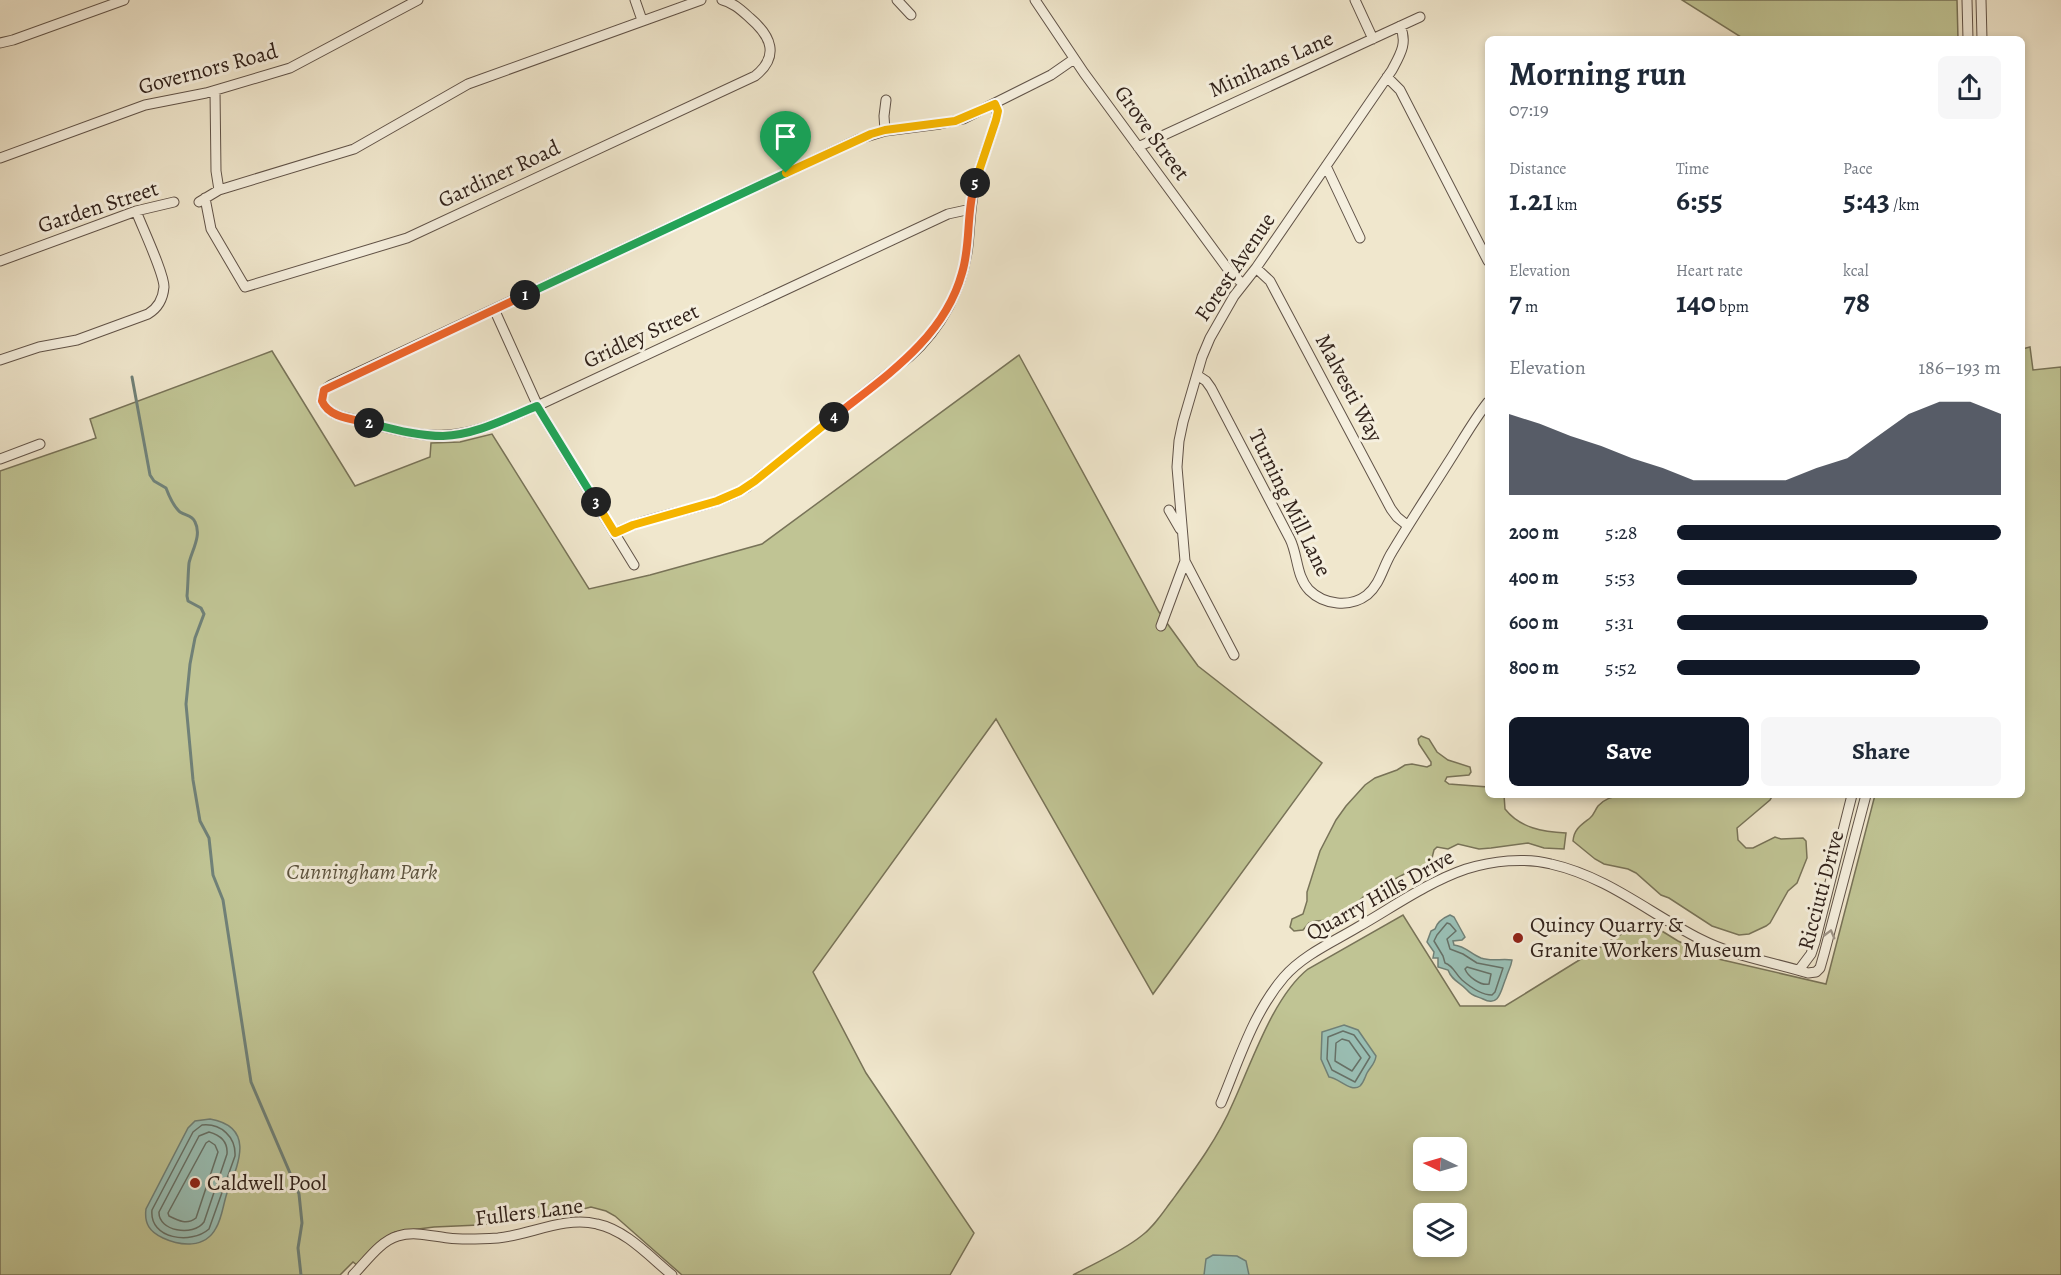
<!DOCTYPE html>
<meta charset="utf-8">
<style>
body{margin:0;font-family:Alegreya,serif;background:#f6f6f7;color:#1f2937;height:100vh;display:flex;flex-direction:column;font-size:22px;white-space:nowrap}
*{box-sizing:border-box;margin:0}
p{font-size:20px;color:#747a83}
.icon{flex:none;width:33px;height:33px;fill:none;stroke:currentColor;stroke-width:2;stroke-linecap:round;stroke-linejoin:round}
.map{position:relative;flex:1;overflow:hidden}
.side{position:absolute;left:1485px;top:36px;width:540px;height:762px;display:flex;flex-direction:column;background:#fff;border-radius:9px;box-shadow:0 3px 9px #0003}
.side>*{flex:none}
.needle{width:39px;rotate:275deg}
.fabs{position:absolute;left:1413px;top:1137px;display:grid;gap:12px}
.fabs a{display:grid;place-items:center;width:54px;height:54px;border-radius:9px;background:#fff;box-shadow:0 3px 9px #0003;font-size:30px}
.pin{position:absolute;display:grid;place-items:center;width:51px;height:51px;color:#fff;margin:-62px -26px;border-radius:50% 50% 50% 0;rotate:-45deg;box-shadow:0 0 6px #0007}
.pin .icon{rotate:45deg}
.km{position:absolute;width:30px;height:30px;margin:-15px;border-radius:50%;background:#222;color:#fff;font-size:16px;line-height:30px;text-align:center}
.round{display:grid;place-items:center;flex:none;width:63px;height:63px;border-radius:9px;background:#f6f6f7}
.head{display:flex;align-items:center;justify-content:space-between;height:102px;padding:0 24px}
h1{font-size:33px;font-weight:700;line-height:45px}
.figures{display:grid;grid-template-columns:repeat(3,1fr);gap:9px;height:102px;padding:6px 24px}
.figures div{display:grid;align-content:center}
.figures b{font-size:30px;font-weight:700}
.figures small{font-size:16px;font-weight:400}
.figures p{font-size:16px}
.chart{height:168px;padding:12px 24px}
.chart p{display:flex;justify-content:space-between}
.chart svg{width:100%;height:108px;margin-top:6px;fill:#111827;opacity:.7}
.button{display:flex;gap:12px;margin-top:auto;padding:12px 24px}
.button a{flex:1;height:69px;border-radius:9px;background:#111827;color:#fff;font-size:24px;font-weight:700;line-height:69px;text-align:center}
.button a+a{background:#f6f6f7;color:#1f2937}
ul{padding:0 24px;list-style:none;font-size:20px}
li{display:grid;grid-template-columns:96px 72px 1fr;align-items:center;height:45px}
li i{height:15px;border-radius:8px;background:#111827}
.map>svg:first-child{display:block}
</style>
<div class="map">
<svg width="2061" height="1275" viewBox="0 0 2061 1275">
<rect width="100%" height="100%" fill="#f0e7cd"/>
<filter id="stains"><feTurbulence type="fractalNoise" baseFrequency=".00333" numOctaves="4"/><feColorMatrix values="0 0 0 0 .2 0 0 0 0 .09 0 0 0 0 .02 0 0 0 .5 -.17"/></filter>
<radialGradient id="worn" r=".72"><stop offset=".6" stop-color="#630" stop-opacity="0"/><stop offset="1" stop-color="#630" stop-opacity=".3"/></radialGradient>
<path fill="#c0c494" stroke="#787358" stroke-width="1.5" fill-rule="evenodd" d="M 1682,0 L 1957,0 L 1958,39 L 1744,39 Z
M 2030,347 L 2033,370 L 2061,367 L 2061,1275 L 1073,1275 C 1095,1263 1121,1252 1140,1237 C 1154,1227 1163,1212 1173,1199 C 1195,1169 1218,1138 1233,1103 C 1252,1062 1273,997 1308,969 L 1403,915 L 1460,1006 L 1505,1006 L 1644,920 L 1678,941 L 1714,958 L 1826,984 L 1875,795 L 2022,795 L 2022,349 ZM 1424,1148 L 1456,1148 L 1456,1180 L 1424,1180 ZM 1424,1214 L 1456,1214 L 1456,1246 L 1424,1246 Z
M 272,351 L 355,486 L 430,457 L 431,443 L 460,442 L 492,434 L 589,589 L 650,575 L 762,544 L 1019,355 L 1159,612 L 1198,666 L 1322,763 L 1153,994 L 996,719 L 813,972 L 866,1073 L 974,1233 L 950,1275 L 682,1275 L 615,1216 L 606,1211 L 591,1207 L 567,1213 L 479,1225 L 434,1227 L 395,1232 L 381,1240 L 358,1266 L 353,1262 L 340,1275 L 0,1275 L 0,471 L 96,438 L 90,419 Z
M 1421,736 L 1429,739 L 1437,752 L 1448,760 L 1470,767 L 1471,772 L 1469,775 L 1447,777 L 1445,781 L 1449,784 L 1488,787 L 1488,795 L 1504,795 L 1505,809 C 1520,828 1543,832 1566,833 L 1564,849 L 1544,848 L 1528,843 L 1491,848 L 1479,849 L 1458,844 L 1448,849 L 1437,847 L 1434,850 L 1430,866 L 1408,872 L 1365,895 L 1356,904 L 1339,916 L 1331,920 L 1315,921 L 1309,923 L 1303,930 L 1294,931 L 1290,927 L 1292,919 L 1303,914 L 1307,901 L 1307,892 L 1320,851 L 1336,820 L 1346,806 L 1365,785 L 1375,778 L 1397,770 L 1405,765 L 1412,764 L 1427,767 L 1431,765 L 1431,762 L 1419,744 L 1418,739 Z
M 1620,795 L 1773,795 L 1770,800 L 1737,828 L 1738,840 L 1746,848 L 1753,848 L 1775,837 L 1781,839 L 1803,838 L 1806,841 L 1807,858 L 1797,883 L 1788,891 L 1770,923 L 1766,926 L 1749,934 L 1739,935 L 1712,926 L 1669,898 L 1661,895 L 1636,873 L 1628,869 L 1604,864 L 1595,859 L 1573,841 C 1574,829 1581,825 1590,818 C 1594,815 1595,810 1598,806 C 1604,799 1612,797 1620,795 Z"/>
<path fill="#9ac0b6" stroke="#708178" stroke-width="1.5" d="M 1450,915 L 1454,917 L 1465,937 L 1462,940 L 1453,941 L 1454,945 C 1465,946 1471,954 1481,958 C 1492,962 1502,958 1512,960 C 1511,967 1508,971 1506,978 C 1501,989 1500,1008 1483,999 C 1476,996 1472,996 1467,990 C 1460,982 1452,981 1448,970 L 1438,967 L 1438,958 L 1433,958 L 1434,952 L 1427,942 L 1431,931 L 1435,929 C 1437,922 1443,918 1450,915 Z
M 1344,1025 L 1358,1030 L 1376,1056 C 1375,1064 1371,1066 1367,1073 C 1365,1077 1364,1082 1360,1086 C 1351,1093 1339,1078 1329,1077 L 1321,1059 L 1322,1032 Z
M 210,1119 C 256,1127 238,1165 227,1193 C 223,1205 222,1218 216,1228 C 205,1249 180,1246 163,1238 C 150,1232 144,1224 146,1209 L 188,1128 L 195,1121 Z
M 1213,1255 L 1237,1256 L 1246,1261 L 1249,1275 L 1204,1275 L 1206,1259 Z"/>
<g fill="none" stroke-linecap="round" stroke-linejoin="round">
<path stroke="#667168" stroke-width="1.5" d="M 1447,923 L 1450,924 L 1456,931 L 1447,939 L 1450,949 L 1463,954 L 1477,963 L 1503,968 L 1495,992 L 1492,995 C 1482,995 1469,986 1462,980 C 1455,974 1454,966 1445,963 L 1443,956 L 1434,941 L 1437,935 Z
M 1467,967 L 1491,974 L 1489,984 C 1481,986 1468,977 1465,969 Z
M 1343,1031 L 1354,1035 L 1370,1057 L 1355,1082 L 1332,1070 L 1327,1059 L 1328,1037 Z
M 1342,1039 L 1349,1041 L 1361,1058 L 1352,1071 L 1335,1061 L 1336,1043 Z
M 202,1125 C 221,1123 236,1137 235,1156 L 209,1229 C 191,1245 149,1239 152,1210 L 193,1132 Z
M 209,1132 C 220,1135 228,1142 227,1154 L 204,1222 C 193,1237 158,1231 159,1212 L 199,1136 Z
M 209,1141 L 215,1145 L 218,1152 L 196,1218 C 187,1225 179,1221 169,1216 L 168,1213 L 206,1143 Z"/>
<path stroke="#708178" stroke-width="3" d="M 132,377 L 150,475 L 154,481 L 166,488 C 169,496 173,506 180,512 C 186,516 192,515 195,522 C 202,535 192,550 189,563 C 188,574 188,585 187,596 L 188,601 L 201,608 L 204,614 L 195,638 L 190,664 L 186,704 L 193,780 L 200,821 L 209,838 L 213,875 L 223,900 L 251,1082 L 299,1194 L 302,1223 L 298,1248 L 301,1275"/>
<defs>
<path id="street" d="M 635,0 L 642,20
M 897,0 L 911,15
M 1035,0 L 1084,73 L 1230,272 L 1243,284
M 1355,0 L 1373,39
M 1967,0 L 1968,39
M 1981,0 L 1982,39
M 0,43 L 13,40 L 124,0
M 1387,77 L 1400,90 L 1488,261
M 215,91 L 216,171 L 219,190
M 885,131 L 884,116 L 886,100
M 1138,147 L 1420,17
M 0,158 L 145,105 L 206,93 L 290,68 L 418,0
M 1326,166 L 1360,238
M 205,198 L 211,229 L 245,287 L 407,238 L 755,76 C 780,56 771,36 750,18 C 741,10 734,3 722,0
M 199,202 L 219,190 L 354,149 L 468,84 L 701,0
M 971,209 L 948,214 L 537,406 C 508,418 478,434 446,435 C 417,437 388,428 360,421 C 346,417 328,416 322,401 L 324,390 L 331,385 L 859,139 L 885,131 L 940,124 L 963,119 L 1051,75 L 1074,59
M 0,261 L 136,211 L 174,202
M 1256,268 L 1270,281 L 1391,509 L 1397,517 L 1408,526
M 494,309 L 541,413 L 634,565
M 0,360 L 39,347 L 77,340 L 148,314 C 158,308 163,299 164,287 C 164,273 142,227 136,211
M 1197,375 L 1206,381 L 1211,388 L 1290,539 C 1298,555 1296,576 1309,590 C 1324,605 1350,608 1367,595 C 1381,583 1383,566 1392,552 C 1410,522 1429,493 1448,463 C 1461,443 1473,421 1488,402
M 0,459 L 40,444
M 1169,510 L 1180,529
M 615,533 C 657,512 707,511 747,487 L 909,357 C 941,329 963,288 968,245 C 970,227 970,208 974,190 C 979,166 989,143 996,120 L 997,111 L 995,104
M 1185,561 L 1234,655
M 1161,626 L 1185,561 L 1177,467 L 1179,441 L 1183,422 L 1202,357 L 1210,338 L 1234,296 L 1256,268 L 1392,70 C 1400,55 1408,43 1400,26
M 1799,970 L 1811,954 L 1815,942 L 1852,795
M 1221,1103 C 1239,1060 1253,1013 1284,977 C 1303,955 1333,942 1358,927 C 1393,907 1428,882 1466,869 C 1492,861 1524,857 1551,864 C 1608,877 1649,913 1700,939 C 1733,956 1772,962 1808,973 L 1816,972 L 1820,968 L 1824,954 L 1866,795
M 353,1275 C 366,1262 380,1241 398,1236 C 414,1231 431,1236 448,1238 C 464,1240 481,1239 498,1238 C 530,1235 564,1216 597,1224 C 626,1230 650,1257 672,1275"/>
</defs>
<use href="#street" stroke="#615348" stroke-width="11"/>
<use href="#street" stroke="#f5efde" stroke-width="9"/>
</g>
<defs><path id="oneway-chevron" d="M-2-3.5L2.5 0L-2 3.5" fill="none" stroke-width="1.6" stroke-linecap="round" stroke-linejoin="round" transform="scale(1.5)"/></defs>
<use stroke="#9d9386" href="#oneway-chevron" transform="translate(1830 934) rotate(-75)"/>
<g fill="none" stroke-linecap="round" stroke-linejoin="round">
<defs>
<path id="split-1" d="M 525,295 L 786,173"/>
<path id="split-2" d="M 369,423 C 353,419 329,418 322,401 L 324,390 L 525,295"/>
<path id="split-3" d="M 369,423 C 393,429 418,436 443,436 C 476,435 507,418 537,406 L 596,502"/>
<path id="split-4" d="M 596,502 L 615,533 L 633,525 L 717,501 L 740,491 L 755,481 L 834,417"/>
<path id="split-5" d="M 834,417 C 884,377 944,339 962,273 C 971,244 966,212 975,183"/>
<path id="split-6" d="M 786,173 L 871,134 L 885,130 L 955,121 L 995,104 L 998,111 L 996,120 L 975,183"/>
</defs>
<use href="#split-1" stroke="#fff" stroke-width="12"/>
<use href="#split-2" stroke="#fff" stroke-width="12"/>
<use href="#split-3" stroke="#fff" stroke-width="12"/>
<use href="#split-4" stroke="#fff" stroke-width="12"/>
<use href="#split-5" stroke="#fff" stroke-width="12"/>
<use href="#split-6" stroke="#fff" stroke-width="12"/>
<use href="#split-1" stroke="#22a559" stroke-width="8"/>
<use href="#split-2" stroke="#f0652b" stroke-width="8"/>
<use href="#split-3" stroke="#22a559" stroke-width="8"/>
<use href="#split-4" stroke="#f5b400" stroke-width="8"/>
<use href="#split-5" stroke="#f0652b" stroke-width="8"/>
<use href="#split-6" stroke="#f5b400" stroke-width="8"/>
</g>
<g fill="#8f2418" stroke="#f5efde" stroke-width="2">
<circle cx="1518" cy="938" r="6"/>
<circle cx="195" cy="1183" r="6"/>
</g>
<g text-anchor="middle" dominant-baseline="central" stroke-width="6" stroke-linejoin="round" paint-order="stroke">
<g font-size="22" fill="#31221b" stroke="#f5efde">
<text transform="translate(1271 64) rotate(-24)">Minihans Lane</text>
<text transform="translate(208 69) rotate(-15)">Governors Road</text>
<text transform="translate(1152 133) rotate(54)">Grove Street</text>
<text transform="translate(499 174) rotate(-25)">Gardiner Road</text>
<text transform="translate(98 207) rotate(-18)">Garden Street</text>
<text transform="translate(1235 267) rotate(-56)">Forest Avenue</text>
<text transform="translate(641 336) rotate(-25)">Gridley Street</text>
<text transform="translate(1349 388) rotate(62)">Malvesti Way</text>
<text transform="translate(1290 503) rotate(64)">Turning Mill Lane</text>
<text transform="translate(1821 890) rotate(-75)">Ricciuti Drive</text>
<text transform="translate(1380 895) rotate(-29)">Quarry Hills Drive</text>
<text transform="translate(529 1212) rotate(-7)">Fullers Lane</text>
</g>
<g font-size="22" font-style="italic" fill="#5c533f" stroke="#f5efde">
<text x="362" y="872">Cunningham Park</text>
</g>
<g font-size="22" fill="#31221b" stroke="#f5efde" text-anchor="start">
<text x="1530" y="925">Quincy Quarry &amp;<tspan x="1530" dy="25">Granite Workers Museum</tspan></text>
<text x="207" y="1183">Caldwell Pool</text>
</g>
</g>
<rect width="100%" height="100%" filter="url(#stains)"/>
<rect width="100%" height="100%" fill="url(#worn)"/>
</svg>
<div class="fabs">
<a><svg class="needle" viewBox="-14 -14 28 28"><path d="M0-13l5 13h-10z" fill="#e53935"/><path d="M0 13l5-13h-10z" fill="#747a83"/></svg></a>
<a><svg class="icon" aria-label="layers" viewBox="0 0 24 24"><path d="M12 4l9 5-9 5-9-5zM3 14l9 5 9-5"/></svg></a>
</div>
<div class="pin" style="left:786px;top:173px;background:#1e9e55"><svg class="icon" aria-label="arrive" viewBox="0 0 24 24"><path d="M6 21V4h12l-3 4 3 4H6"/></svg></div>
<b class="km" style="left:525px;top:295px">1</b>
<b class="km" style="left:369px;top:423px">2</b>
<b class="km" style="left:596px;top:502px">3</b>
<b class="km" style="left:834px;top:417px">4</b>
<b class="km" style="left:975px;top:183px">5</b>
<section class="side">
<div class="head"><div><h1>Morning run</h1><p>07:19</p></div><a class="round"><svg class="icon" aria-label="share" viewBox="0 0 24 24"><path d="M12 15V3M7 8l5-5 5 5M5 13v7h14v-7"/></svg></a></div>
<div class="figures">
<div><p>Distance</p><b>1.21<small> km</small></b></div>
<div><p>Time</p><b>6:55</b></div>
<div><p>Pace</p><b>5:43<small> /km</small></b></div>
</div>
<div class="figures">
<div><p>Elevation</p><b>7<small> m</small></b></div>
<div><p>Heart rate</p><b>140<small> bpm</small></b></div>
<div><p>kcal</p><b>78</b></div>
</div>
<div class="chart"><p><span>Elevation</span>186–193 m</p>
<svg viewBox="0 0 160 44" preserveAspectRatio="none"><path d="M0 44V11L10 15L20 20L30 24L40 29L50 33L60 38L70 38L80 38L90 38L100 33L110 29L120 20L130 11L140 6L150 6L160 11V44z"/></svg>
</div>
<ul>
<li><b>200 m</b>5:28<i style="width:100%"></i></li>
<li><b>400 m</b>5:53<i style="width:74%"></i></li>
<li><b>600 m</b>5:31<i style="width:96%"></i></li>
<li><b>800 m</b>5:52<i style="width:75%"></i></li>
</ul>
<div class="button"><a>Save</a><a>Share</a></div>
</section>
</div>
